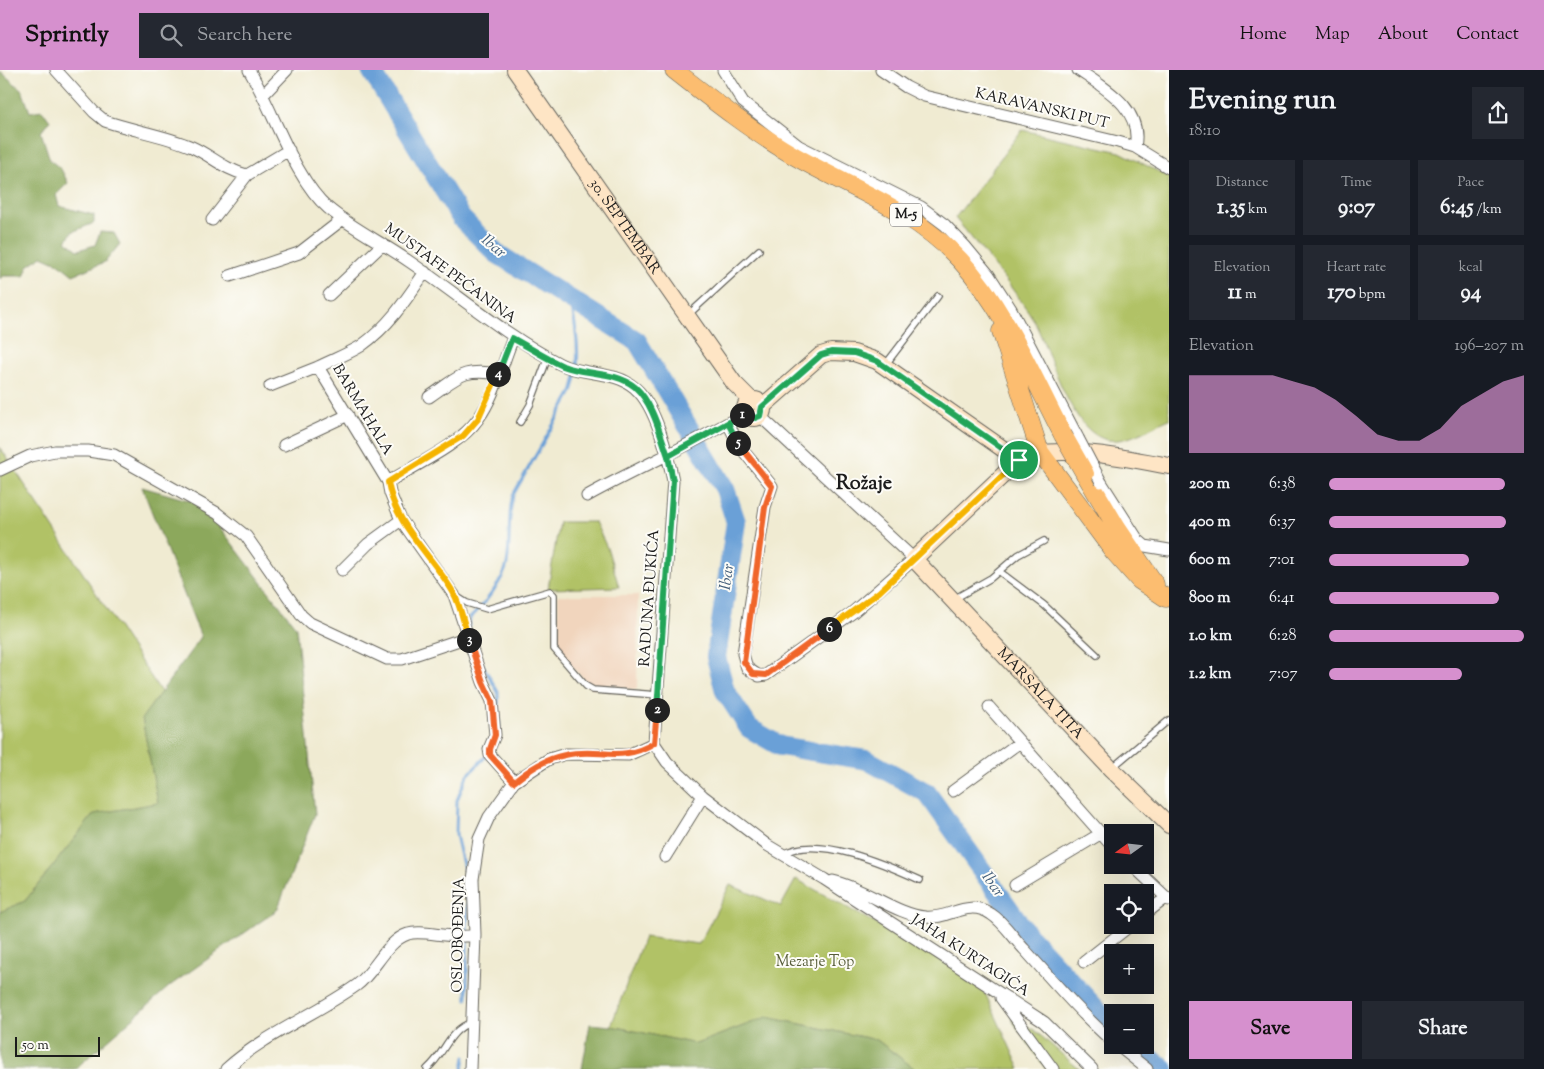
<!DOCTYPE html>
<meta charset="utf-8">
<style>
body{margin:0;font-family:"Sorts Mill Goudy",serif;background:#242831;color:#f1f3f6;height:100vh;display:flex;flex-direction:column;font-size:19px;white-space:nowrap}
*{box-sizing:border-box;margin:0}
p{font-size:16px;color:#9ea1a6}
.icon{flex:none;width:28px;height:28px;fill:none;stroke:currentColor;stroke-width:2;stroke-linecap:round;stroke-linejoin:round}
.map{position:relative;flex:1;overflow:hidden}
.panel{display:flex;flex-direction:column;background:#171b24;width:375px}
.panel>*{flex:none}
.needle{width:32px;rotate:255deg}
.fabs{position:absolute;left:1104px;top:754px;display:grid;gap:10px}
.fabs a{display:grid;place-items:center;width:50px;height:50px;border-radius:0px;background:#171b24;box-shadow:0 5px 20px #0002;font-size:25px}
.scale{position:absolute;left:15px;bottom:12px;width:85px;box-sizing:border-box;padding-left:5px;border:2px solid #1c1c1c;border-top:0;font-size:14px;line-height:18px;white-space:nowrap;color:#1c1c1c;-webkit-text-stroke:4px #fdfcf7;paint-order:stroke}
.pin{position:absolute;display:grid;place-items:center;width:42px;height:42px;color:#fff;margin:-21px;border:2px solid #fff;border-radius:50%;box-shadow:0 1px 5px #0007}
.km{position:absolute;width:25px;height:25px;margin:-12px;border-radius:50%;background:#222;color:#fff;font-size:14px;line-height:25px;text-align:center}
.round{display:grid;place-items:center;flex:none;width:52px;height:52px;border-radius:0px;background:#242831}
.summary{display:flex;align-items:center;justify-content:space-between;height:85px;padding:0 20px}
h1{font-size:28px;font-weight:800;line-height:38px}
.figures{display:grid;grid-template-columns:repeat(3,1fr);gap:8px;height:85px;padding:5px 20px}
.figures div{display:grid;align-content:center;border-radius:0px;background:#242831;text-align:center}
.figures b{font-size:21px;font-weight:800}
.figures small{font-size:14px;font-weight:400}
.figures p{font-size:14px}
.chart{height:140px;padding:10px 20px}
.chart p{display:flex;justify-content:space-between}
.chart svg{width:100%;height:90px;margin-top:5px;fill:#d690ce;opacity:.7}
.cta{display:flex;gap:10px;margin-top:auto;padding:10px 20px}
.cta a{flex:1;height:58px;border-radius:0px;background:#d690ce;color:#111;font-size:20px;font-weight:800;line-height:58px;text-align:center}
.cta a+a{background:#242831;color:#f1f3f6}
ul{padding:0 20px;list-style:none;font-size:16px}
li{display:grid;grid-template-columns:80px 60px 1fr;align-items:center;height:38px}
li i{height:12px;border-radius:6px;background:#d690ce}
header{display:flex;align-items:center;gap:30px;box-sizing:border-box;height:70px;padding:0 25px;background:#d690ce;color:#111}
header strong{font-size:24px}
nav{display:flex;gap:28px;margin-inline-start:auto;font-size:18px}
.search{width:350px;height:45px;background:#242831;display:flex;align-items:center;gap:12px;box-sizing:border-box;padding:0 18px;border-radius:0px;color:#9ea1a6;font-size:19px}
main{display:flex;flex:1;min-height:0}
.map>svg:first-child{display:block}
</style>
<header>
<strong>Sprintly</strong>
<div class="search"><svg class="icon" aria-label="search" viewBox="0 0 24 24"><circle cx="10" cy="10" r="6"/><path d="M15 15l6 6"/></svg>Search here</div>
<nav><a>Home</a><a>Map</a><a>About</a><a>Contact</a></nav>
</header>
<main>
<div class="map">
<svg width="1169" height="999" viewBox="0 0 1169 999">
<rect width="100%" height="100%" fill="#fdfcf7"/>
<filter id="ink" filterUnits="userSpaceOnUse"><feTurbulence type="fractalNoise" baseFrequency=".02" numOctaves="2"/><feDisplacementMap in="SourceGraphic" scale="10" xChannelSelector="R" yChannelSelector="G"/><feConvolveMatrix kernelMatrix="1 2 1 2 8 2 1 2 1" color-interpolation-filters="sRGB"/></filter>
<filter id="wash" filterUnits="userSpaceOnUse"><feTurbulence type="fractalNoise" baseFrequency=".0096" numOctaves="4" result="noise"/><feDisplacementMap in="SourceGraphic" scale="20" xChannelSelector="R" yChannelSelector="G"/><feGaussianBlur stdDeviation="1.12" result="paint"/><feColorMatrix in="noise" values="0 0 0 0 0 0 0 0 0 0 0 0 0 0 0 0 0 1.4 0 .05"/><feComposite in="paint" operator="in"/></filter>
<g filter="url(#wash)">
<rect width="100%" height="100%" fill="#f0ebd2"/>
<path fill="#f1d5bd" d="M 558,525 L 638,525 L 637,619 L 592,618 L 558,582 Z"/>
<path fill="#b1c266" stroke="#666f41" d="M 1022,60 L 1120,82 L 1169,107 L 1169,349 C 1152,357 1128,373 1108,370 C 1067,362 1050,275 1030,244 C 1007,210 981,179 955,148 Z
M 0,377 L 161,622 L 142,648 L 158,733 L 94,744 L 25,831 L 0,842 Z
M 559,452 L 595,452 L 608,480 L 619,517 L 548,519 Z
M 796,809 L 980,912 L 1020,999 L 915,999 L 877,970 L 767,947 L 696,974 L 611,956 L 644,867 L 699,874 L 730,815 L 781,836 Z
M 1011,949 L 1033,959 L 1079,999 L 1046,999 Z"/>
<path fill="#8ca85b" stroke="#54623c" d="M 0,1 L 22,20 L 30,42 L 42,40 L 50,51 L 41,62 L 50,90 L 61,99 L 68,113 L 56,125 L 59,136 L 94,145 L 94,153 L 72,162 L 66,171 L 78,180 L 95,175 L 100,162 L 114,163 L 120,174 L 105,192 L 73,205 L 58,193 L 42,186 L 28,196 L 24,206 L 3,206 L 0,209 Z
M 142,417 L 202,434 L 296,557 L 315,744 L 277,840 L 171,915 L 75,999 L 0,999 L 0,842 L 25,831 L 94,744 L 158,733 L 142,648 L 201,567 Z
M 767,947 L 877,970 L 915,999 L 582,999 L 590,954 L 611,956 L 696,974 Z"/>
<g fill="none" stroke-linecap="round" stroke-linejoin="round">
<path stroke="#6aa0d7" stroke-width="3" d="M 469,556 L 470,548 C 482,537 504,510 507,494 C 511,471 507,448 513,425 L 572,322 C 582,293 577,259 570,229
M 481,592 L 498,622 L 499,659
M 467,864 L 468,816 L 456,765 L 457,730 L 467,706 L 488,684
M 467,929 L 467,870
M 463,999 L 465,987"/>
<path stroke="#6aa0d7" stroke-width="20" d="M 371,0 L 461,148 L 496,183 L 637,271 L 725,419 L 736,452 L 716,587 L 725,621 L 749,658 L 780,676 L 867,690 L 927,723 L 1027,864 L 1112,956
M 1134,975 L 1164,999"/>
</g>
</g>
<g filter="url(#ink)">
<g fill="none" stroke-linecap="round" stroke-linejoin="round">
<defs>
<path id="lane" d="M 689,244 L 759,180
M 886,294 L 938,226
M 520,352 L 530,335 L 548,287
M 1000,502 L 1044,535 L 1097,585
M 456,526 L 467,533 L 487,539 L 550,521 L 554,525 L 554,579 L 586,616 L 593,620 L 658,625
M 954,529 L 991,508 L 1018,485 L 1044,471
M 1113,697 L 1169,650
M 783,784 C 817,764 887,795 920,810
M 427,999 C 446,983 447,961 472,952"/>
<path id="street" d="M 56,0 L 94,42 L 105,51 C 134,61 164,65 192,77 C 212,86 223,99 247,105 L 289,80
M 249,0 C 273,39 294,109 328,138 C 353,159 383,173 410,192 C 460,226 506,266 560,294 C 583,306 615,300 635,318 C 656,336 668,385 673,411 L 654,673
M 723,0 L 743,32 L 799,76 L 921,137 L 945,155 L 965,176 L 989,205 L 1011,239 L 1078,368
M 881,0 L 906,17 L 924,26 L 1118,72 L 1135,77 L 1169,98
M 1078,0 C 1106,19 1143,39 1135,77
M 264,24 L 287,0
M 212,150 L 247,105
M 230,206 L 299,183 L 343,149
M 329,225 L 383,174
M 318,297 C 332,290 348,284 361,276 C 389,256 406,230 425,202
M 270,316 L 318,297 L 388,412 L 390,423 L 401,450 L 454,525 L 483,612 L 492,631 L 495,665 L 489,679 L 490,685 L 514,712
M 429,327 C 459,307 461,298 499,304
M 728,353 L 740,377 L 772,416 L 765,437 L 743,584 L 747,598 L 759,606 L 766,605 L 852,543 L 914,489 L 760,346
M 284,375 L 348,345
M 0,400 L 30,386 L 55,381 L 88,381 L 114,385 L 217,443 L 246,466 L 301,545 L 310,553 L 387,589 L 402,589 L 468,567
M 388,412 C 415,395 460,375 478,349 C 495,326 502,294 513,268
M 1101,412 L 1138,470 L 1145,476 L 1169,480
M 587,426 C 639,397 694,374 745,343
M 342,500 L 368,474 L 401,450
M 989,637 L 1112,776
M 654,673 L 667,692 L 703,726 L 767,775 L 824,809 L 1044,952 L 1092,999
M 953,721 L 1020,672
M 665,787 L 703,726
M 1132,795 L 1169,830
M 833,811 C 864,818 898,845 925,847 C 949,850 967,828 991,844 C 1004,852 1014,869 1025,880 C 1053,911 1081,944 1112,971
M 1015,815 L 1100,764
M 1145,844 L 1167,827
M 1084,892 L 1131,855
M 1001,928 L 1053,999
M 1117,975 L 1147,999
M 226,999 C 265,964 315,945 357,915 C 375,902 386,871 408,864 C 422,859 453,870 475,865
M 470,999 L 475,865 L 473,809 L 479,769 L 489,747 L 514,712 L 549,689 L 566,684 L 628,685 L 654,673"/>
<g id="secondary">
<path id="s1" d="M 515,0 L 734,313 L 752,331"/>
<circle cx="754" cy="339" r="9"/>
<path d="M 762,337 L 821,285 L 831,282 L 854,283 L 877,291 L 1019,390"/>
<path id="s2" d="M 1169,396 C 1132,389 1052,372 1019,390 L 914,489 L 1111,699 L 1169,755"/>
</g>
<path id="primary" d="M 674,0 C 711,29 750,60 791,84 C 849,118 913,139 960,190 C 1004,237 1033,308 1063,365
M 1001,261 L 1040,382 L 1114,482 L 1139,510 L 1166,528
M 1085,404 L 1117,458 L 1155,514"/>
</defs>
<use href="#lane" stroke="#66645c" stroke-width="8"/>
<use href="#street" stroke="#66645c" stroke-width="13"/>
<use href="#secondary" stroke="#66645c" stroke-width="18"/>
<use href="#primary" stroke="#66645c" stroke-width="19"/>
<use href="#lane" stroke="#fff" stroke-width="5.5"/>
<use href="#street" stroke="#fff" stroke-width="11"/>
<use href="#secondary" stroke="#fee5c5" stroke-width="16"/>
<use href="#primary" stroke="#fcbd6f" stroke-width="18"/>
<defs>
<path id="street-bridge" d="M 1078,368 L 1101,412"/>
<path id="primary-bridge" d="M 1063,365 L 1085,404"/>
</defs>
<use href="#street-bridge" stroke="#66645c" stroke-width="13" stroke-linecap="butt"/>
<use href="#primary-bridge" stroke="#66645c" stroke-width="19" stroke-linecap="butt"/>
<use href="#street-bridge" stroke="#fff" stroke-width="11"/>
<use href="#primary-bridge" stroke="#fcbd6f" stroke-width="18"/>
</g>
</g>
<g fill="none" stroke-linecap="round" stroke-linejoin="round" filter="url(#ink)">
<defs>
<path id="split-1" d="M 742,345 L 745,343 L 755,348 L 760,346 L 762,337 L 821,285 L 831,282 L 854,283 L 877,291 L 1019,390"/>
<path id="split-2" d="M 657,640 L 673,411 L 668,386 L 742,345"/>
<path id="split-3" d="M 469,570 L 483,612 L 492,631 L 495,665 L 490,679 L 490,685 L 514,712 C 530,699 545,689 565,685 C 599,677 620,694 654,673 L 657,640"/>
<path id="split-4" d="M 469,570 C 464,555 461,536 453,522 C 432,485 395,456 388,412 L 463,366 L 478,349 L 498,304"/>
<path id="split-5" d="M 498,304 L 512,268 C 529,277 545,288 563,296 C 585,305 616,301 635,317 C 653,333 660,364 668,386 L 728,353 L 738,373"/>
<path id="split-6" d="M 738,373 L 772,416 L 765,437 L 744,592 L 753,604 L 766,605 L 829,559"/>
<path id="split-7" d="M 829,559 L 879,522 L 1019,390"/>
</defs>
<use href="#split-1" stroke="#fff" stroke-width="10"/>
<use href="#split-2" stroke="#fff" stroke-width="10"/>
<use href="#split-3" stroke="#fff" stroke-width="10"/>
<use href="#split-4" stroke="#fff" stroke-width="10"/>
<use href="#split-5" stroke="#fff" stroke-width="10"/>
<use href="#split-6" stroke="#fff" stroke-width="10"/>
<use href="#split-7" stroke="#fff" stroke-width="10"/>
<use href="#split-1" stroke="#22a559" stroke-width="6"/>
<use href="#split-2" stroke="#22a559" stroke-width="6"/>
<use href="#split-3" stroke="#f0652b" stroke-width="6"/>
<use href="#split-4" stroke="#f5b400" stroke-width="6"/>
<use href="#split-5" stroke="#22a559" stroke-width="6"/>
<use href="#split-6" stroke="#f0652b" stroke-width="6"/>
<use href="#split-7" stroke="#f5b400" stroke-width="6"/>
</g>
<g text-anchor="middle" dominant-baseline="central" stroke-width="4" stroke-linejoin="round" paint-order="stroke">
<rect fill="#fdfcf7" stroke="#605f5e" stroke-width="1" x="890" y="133.5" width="32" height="23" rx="4"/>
<g font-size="14" font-weight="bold" fill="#1c1c1c">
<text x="906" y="145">M-5</text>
</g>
<g font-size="15" fill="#1c1c1c" stroke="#fdfcf7">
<text transform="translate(1042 39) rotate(13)">KARAVANSKI PUT</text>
<text stroke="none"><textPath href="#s1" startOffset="191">30. SEPTEMBAR</textPath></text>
<text transform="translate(450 204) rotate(36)">MUSTAFE PEĆANINA</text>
<text transform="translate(362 340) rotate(59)">BARMAHALA</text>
<text transform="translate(650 528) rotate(-86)">RADUNA ÐUKIĆA</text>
<text stroke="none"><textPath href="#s2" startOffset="481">MARSALA TITA</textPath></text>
<text transform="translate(459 865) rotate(-89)">OSLOBOĐENJA</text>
<text transform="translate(970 886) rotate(33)">JAHA KURTAGIĆA</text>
</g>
<g font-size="15" fill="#585e3a" stroke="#fdfcf7">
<text x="815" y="892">Mezarje Top</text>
</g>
<g font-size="16" font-style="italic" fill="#435e7a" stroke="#fdfcf7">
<text transform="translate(493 177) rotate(40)">Ibar</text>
<text transform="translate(728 507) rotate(-81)">Ibar</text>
<text transform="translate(992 815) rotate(55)">Ibar</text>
</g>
<g font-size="20" font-weight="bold" fill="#1c1c1c" stroke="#fdfcf7">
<text x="864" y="414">Rožaje</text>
</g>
</g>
</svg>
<div class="fabs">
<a><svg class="needle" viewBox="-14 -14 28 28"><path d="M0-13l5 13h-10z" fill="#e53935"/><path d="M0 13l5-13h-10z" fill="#9ea1a6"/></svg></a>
<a><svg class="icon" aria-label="locate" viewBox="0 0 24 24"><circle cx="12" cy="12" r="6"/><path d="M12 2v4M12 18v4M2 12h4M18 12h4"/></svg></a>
<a>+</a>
<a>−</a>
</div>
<div class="scale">50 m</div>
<div class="pin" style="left:1019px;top:390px;background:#1e9e55"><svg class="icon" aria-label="arrive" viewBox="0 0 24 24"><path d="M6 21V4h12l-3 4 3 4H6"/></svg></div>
<b class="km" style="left:742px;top:345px">1</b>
<b class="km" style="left:657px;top:640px">2</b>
<b class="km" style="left:469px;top:570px">3</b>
<b class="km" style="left:498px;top:304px">4</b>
<b class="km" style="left:738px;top:373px">5</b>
<b class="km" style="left:829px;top:559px">6</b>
</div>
<section class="panel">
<div class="summary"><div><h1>Evening run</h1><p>18:10</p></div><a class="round"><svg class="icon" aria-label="share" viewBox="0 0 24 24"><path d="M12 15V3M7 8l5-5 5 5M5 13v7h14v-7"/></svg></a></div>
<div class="figures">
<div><p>Distance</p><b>1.35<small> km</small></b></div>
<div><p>Time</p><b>9:07</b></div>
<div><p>Pace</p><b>6:45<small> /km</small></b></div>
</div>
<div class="figures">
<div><p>Elevation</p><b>11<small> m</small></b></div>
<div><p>Heart rate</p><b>170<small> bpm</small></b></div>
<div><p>kcal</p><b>94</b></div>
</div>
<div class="chart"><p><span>Elevation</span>196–207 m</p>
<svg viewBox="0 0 160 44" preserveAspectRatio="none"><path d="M0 44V6L10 6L20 6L30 6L40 6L50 9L60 12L70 18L80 26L90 35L100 38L110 38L120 32L130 21L140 15L150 9L160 6V44z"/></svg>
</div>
<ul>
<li><b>200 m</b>6:38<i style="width:90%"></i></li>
<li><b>400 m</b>6:37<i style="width:91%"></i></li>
<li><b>600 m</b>7:01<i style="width:72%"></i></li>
<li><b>800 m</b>6:41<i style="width:87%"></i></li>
<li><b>1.0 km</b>6:28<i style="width:100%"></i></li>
<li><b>1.2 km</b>7:07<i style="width:68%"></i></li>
</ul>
<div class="cta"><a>Save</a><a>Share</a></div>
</section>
</main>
